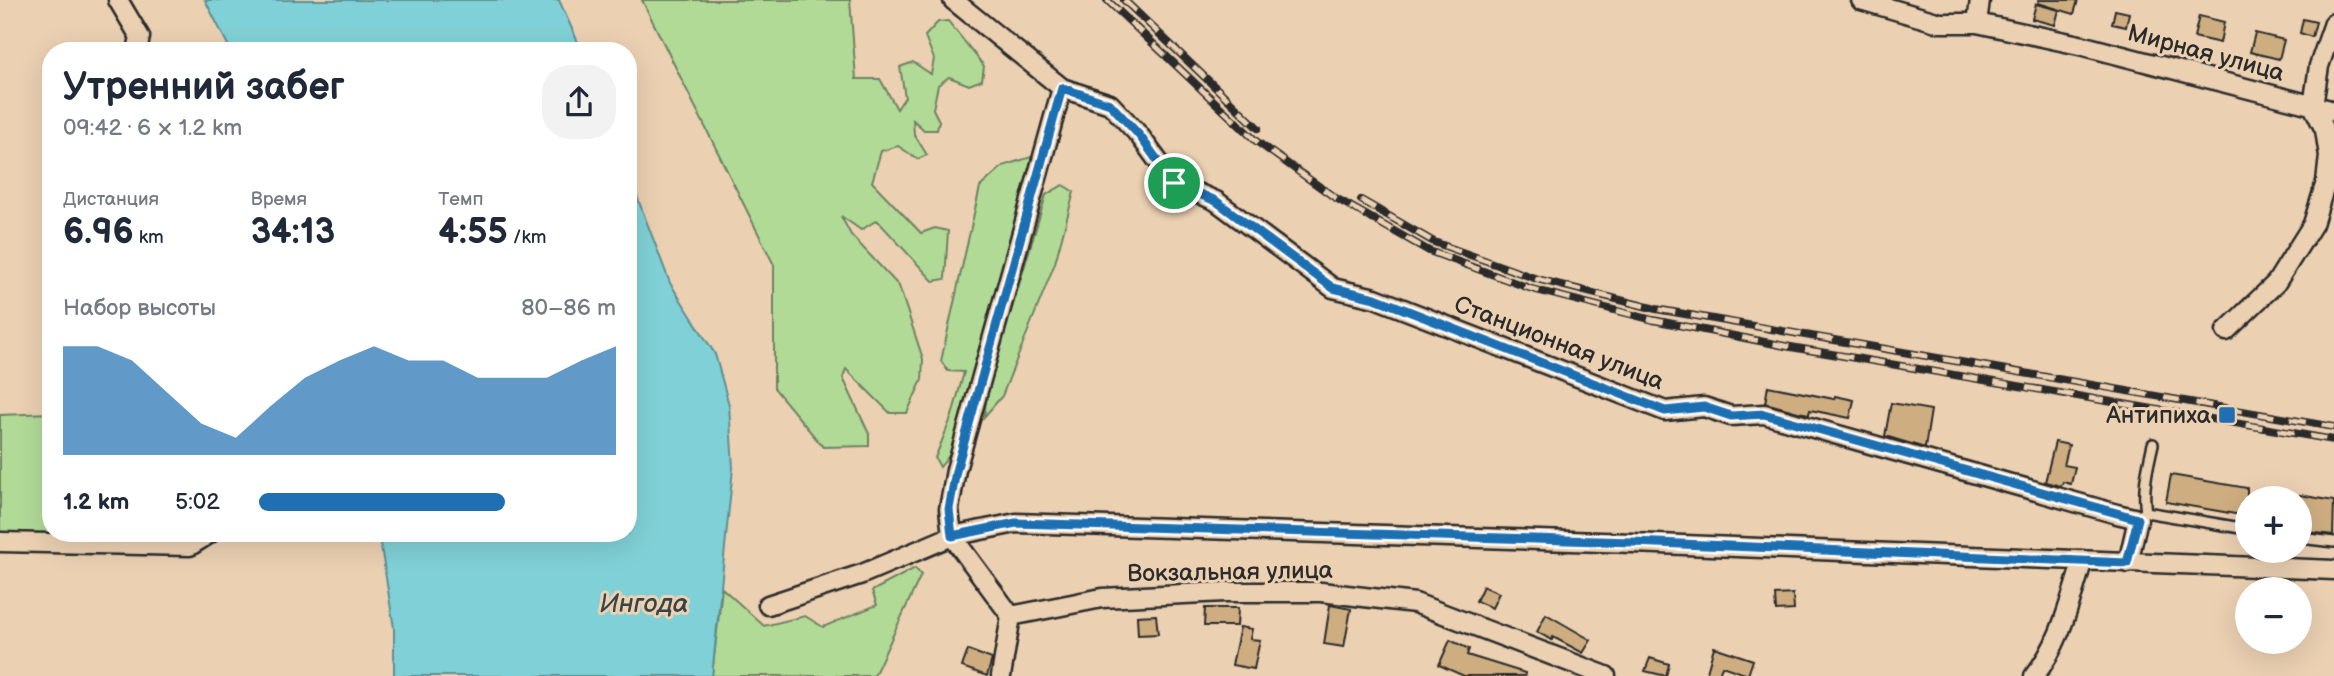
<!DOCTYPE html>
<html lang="ru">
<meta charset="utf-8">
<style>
body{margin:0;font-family:"Balsamiq Sans",sans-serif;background:#f2f2f3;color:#1f2937;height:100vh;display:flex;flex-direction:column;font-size:26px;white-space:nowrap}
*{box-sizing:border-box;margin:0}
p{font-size:23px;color:#747a83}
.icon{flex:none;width:38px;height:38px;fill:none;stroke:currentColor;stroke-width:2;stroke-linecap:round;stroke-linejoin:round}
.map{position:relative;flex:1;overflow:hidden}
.sheet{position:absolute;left:42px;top:42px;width:595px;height:500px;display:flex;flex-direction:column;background:#fff;border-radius:28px;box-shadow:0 7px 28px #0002}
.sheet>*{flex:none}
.tools{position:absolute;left:2235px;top:486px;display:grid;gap:14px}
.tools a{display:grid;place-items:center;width:77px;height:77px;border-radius:50%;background:#fff;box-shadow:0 7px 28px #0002;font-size:35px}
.pin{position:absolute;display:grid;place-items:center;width:60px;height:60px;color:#fff;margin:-30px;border:4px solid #fff;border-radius:50%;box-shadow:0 2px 7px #0007}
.round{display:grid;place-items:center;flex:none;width:74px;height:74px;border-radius:28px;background:#f2f2f3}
.headline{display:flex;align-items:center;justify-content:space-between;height:119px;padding:0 21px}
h1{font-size:38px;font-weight:700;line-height:52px}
.figures{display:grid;grid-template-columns:repeat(3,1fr);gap:10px;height:119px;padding:7px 21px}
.figures div{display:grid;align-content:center}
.figures b{font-size:35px;font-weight:700}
.figures small{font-size:19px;font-weight:400}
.figures p{font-size:19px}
.chart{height:196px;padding:14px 21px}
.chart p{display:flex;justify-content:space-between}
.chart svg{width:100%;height:126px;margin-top:7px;fill:#1f6fb2;opacity:.7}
ul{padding:0 21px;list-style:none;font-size:23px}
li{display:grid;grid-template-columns:112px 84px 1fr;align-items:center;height:52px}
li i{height:18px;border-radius:9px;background:#1f6fb2}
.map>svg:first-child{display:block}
</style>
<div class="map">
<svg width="2334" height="676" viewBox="0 0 2334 676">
<rect width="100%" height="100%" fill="#ebd0b2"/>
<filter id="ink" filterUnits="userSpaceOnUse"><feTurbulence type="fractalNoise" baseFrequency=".0143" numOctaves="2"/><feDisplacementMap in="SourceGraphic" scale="14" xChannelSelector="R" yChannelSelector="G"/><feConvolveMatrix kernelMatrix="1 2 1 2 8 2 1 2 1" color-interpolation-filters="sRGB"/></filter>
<g filter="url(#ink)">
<path fill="#b1da97" stroke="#6e8261" stroke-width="2" d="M 642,0 L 850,0 L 856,79 L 880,79 L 897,109 L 905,97 L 900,67 L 913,62 L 931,74 L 934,59 L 925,36 L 938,22 L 948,21 L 984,66 L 982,80 L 969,85 L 949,77 L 938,85 L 933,109 L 939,121 L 937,130 L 924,130 L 913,120 L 914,134 L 927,155 L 918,159 L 898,146 L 881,151 L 872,182 L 921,233 L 935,228 L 948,231 L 945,279 L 933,281 L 877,220 L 861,230 L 841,216 L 851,235 L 899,286 L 923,359 L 922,380 L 907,413 L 890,413 L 846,369 L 843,378 L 869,434 L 869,446 L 823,447 L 774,388 L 774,265 Z
M 1031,157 L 1031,172 L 952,452 L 940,467 L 935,458 L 952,416 L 964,372 L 948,371 L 941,361 L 980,187 L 1003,166 Z
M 1063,185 L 1074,192 L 1055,263 L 1020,351 L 1002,396 L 984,417 L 988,388 L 1046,195 Z
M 51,413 L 51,534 L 175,534 L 167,539 L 0,537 L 0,415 Z
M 915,568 L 921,575 L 874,676 L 712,676 L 722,588 L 764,626 L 805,616 L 823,627 L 877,605 L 872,591 Z"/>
<path fill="#80d1d7" stroke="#5e8f92" stroke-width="2" d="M 205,0 L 559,0 L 582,51 L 231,51 Z
M 628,173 L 670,283 L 715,354 L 729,405 L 733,468 L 712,676 L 394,676 L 394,628 L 379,534 L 628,534 Z"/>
<path fill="#ceae81" stroke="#2b2b2b" stroke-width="2" d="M 2039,0 L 2078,0 L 2074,14 L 2038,3 Z
M 2036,4 L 2059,10 L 2055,25 L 2032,19 Z
M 2115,10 L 2129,13 L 2126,27 L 2112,24 Z
M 2199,16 L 2224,22 L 2220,43 L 2194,37 Z
M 2303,19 L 2316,22 L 2312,37 L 2300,33 Z
M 2255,33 L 2284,40 L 2279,59 L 2250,52 Z
M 1768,386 L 1834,399 L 1835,396 L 1854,400 L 1850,418 L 1810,410 L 1809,414 L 1798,412 L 1765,403 Z
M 1891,403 L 1931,410 L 1925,448 L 1885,436 Z
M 2055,442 L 2069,445 L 2064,465 L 2075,467 L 2071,484 L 2063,482 L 2061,486 L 2045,482 Z
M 2171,475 L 2247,488 L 2247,516 L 2166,502 Z
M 2300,495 L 2334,501 L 2333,535 L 2300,531 Z
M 1483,586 L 1499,593 L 1492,608 L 1476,601 Z
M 1793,594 L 1794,610 L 1776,611 L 1775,595 Z
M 1330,605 L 1351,609 L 1344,647 L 1324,644 Z
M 1205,608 L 1238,608 L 1237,626 L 1204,626 Z
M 1546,614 L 1591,640 L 1583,653 L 1553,637 L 1552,640 L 1537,632 Z
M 1156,615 L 1158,634 L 1138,635 L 1137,616 Z
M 1240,627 L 1252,629 L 1250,639 L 1260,640 L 1254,669 L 1232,665 Z
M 1450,640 L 1469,649 L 1467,655 L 1525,673 L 1525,676 L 1464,676 L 1439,665 Z
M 1714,647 L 1753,660 L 1748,675 L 1722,666 L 1718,676 L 1706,676 Z
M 968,650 L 992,659 L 987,676 L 962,667 Z
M 1650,658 L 1669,664 L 1666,676 L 1645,671 Z"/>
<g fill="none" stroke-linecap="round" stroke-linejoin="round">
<defs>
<path id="lane" d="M 2146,512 L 2247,529
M 2144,513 L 2146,512 C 2142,489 2148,466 2153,444
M 2300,538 L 2334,542"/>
<path id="street" d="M 118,0 L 140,37 L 137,51
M 953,0 L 1062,88 L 956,470 L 949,509 L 952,536 L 1011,616 L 1001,676
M 1861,0 L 1940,23 L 1977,23 L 2084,46 L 2334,111
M 1977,23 L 1980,0
M 1062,88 L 1110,104 L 1139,135 L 1174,183 L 1216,201 L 1333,288 L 1375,298 L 1665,411 L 1704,407 L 1731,416 L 1764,414 L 2117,514 L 2138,519 L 2128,563
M 2226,331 L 2276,283 L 2313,224 L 2326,182 L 2329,156 L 2325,130 L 2313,106 L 2319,66 L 2334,23
M 0,542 L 190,546 L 209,534
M 768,605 L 862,574 L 952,536 L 1016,523 L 1633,543 L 2334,570
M 1011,616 L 1102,598 L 1225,592 L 1321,592 L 1415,603 L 1606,676
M 2034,676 C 2061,643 2070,600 2083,560"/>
</defs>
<use href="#lane" stroke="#2b2b2b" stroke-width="14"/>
<use href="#street" stroke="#2b2b2b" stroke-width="23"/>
<use href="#lane" stroke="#ebd0b2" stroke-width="9"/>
<use href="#street" stroke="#ebd0b2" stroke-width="18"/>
<defs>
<path id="rail" d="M 1107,0 L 1256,141 L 1334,197 L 1429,251 L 1532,289 L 1653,320 L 1785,346 L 2334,440
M 1124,0 L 1258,128
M 1361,200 L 1434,242 L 1537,279 L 1656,309 L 2334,427"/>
</defs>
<use href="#rail" stroke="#2b2b2b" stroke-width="8"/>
<use href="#rail" stroke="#ebd0b2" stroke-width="5" stroke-dasharray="16" stroke-linecap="butt"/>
</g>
</g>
<g fill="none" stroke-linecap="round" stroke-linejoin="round" filter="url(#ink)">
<defs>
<path id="route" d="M 1062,88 L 1110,104 L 1139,135 L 1174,183 L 1216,201 L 1333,288 L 1375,298 L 1665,411 L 1704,407 L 1731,416 L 1764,414 L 2138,519 L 2127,563 L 1633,542 L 1016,523 L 952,536 L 949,509 L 956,471 Z"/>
</defs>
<use href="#route" stroke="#fff" stroke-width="14"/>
<use href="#route" stroke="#1f6fb2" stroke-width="9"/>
</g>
<rect fill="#1f6fb2" stroke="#ebd0b2" stroke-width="2.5" x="2218" y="406" width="18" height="18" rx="3.5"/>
<g text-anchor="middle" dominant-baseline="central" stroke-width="6" stroke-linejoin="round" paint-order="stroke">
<g font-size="24" fill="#2b2b2b" stroke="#ebd0b2">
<text transform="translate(2206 53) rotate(15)">Мирная улица</text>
<text transform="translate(1559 343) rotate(21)">Станционная улица</text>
<text transform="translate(1230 572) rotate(-1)">Вокзальная улица</text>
</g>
<g font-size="24" fill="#2b2b2b" stroke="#ebd0b2" text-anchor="end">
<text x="2211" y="415">Антипиха</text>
</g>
<g font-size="26" font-style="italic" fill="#384445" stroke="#ebd0b2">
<text x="644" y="604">Ингода</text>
</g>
</g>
</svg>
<div class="tools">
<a>+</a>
<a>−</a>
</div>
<div class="pin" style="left:1174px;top:183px;background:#1e9e55"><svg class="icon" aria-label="arrive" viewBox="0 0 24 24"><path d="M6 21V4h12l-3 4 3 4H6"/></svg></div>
<section class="sheet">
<div class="headline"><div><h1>Утренний забег</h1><p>09:42 · 6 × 1.2 km</p></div><a class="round"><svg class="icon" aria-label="share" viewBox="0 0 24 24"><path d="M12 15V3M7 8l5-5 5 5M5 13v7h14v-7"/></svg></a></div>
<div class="figures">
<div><p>Дистанция</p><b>6.96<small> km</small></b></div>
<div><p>Время</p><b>34:13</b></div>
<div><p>Темп</p><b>4:55<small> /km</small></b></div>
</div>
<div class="chart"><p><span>Набор высоты</span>80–86 m</p>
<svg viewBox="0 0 160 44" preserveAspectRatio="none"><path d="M0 44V6L10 6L20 11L30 22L40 33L50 38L60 27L70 17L80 11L90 6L100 11L110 11L120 17L130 17L140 17L150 11L160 6V44z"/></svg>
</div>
<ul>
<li><b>1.2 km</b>5:02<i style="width:69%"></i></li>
</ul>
</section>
</div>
